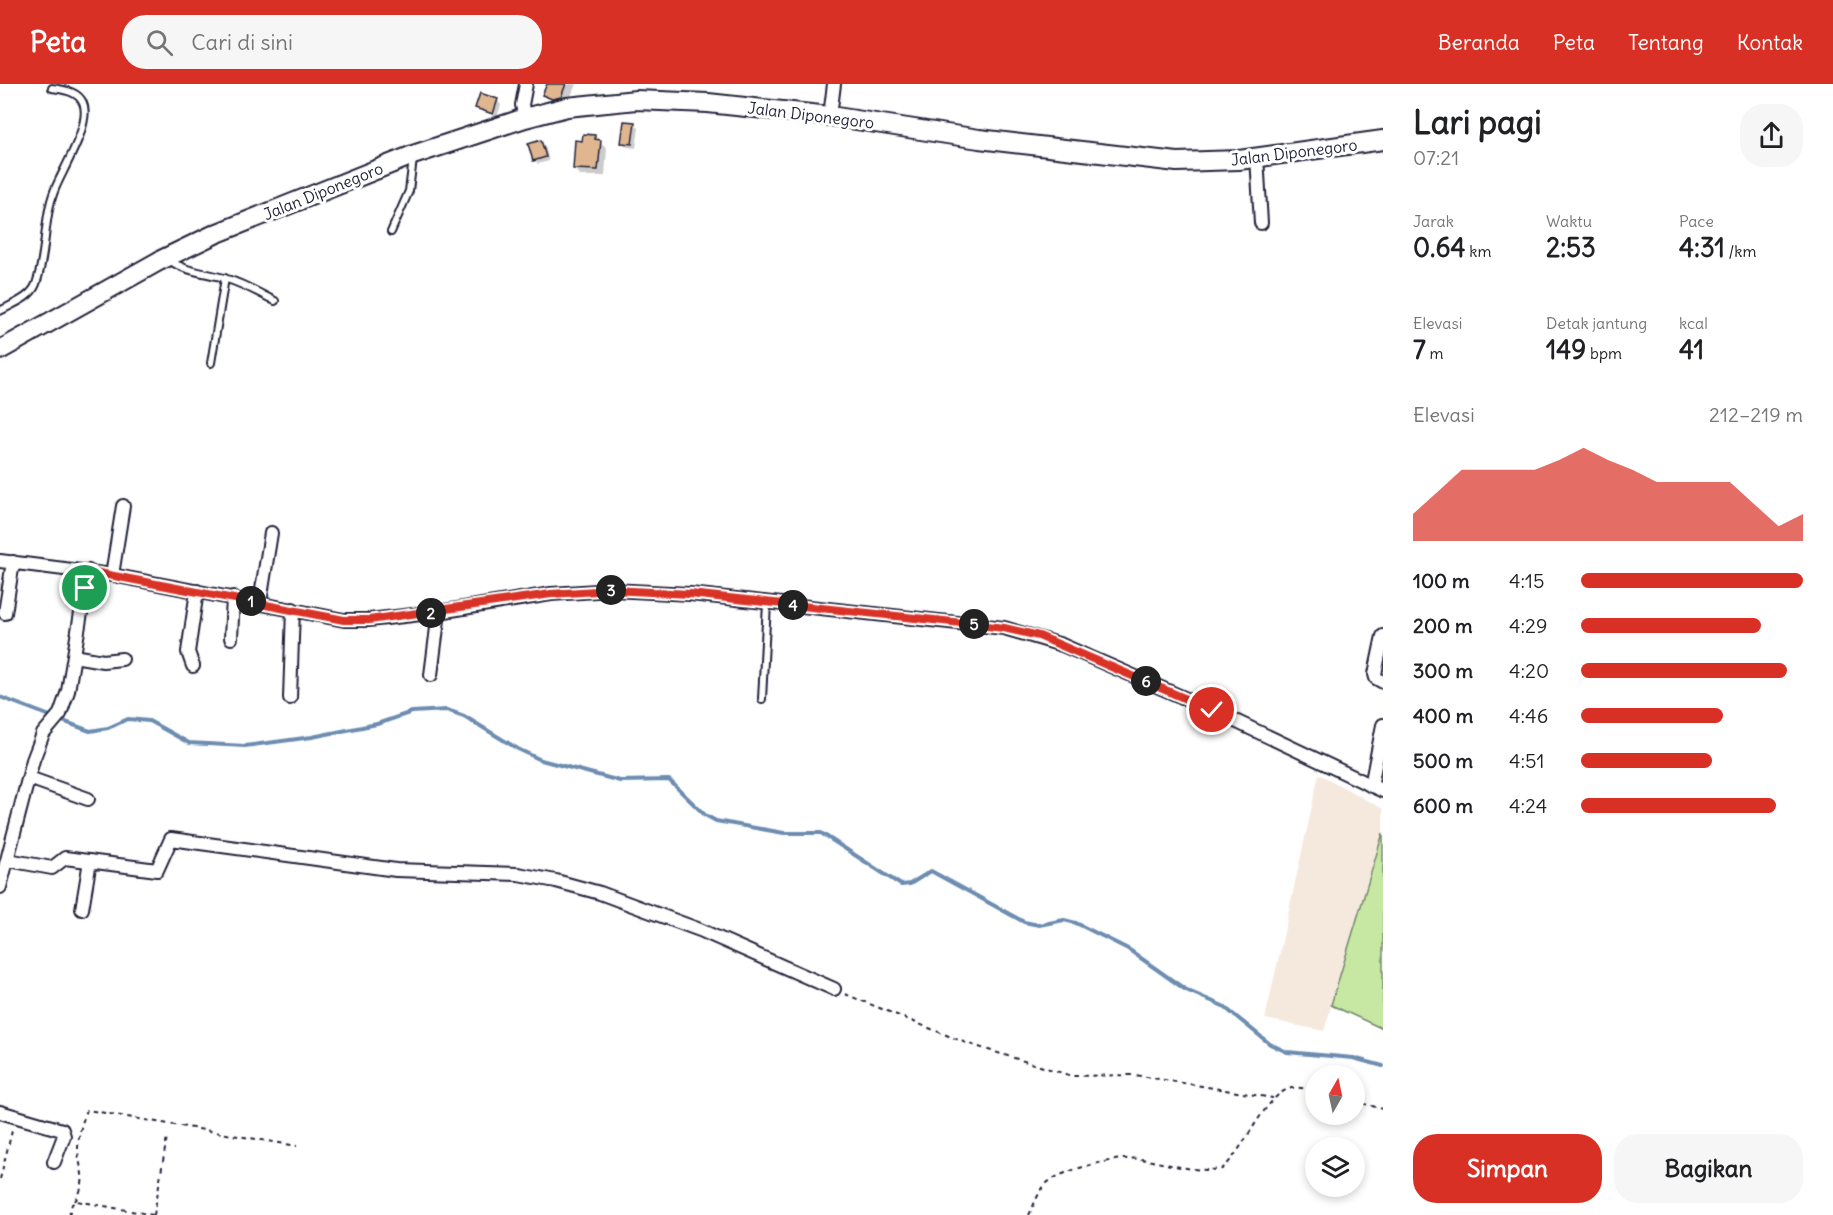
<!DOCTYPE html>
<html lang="id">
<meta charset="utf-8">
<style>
body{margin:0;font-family:Delius,sans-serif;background:#f6f6f6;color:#202124;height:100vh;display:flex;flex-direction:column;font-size:22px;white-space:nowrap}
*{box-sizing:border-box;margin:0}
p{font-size:20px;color:#757577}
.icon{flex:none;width:33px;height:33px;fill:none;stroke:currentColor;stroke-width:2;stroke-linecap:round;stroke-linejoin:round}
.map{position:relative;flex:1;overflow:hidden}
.sheet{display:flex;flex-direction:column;background:#fff;width:450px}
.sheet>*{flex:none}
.needle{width:39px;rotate:9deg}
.tools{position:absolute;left:1305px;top:981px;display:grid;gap:12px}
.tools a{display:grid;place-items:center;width:60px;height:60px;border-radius:50%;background:#fff;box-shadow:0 3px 9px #0003;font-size:30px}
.pin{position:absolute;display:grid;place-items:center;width:51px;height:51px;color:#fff;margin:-26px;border:3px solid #fff;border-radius:50%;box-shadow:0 2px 6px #0007}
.km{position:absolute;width:30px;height:30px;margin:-15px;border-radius:50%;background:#222;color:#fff;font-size:16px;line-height:30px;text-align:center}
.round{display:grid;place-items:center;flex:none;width:63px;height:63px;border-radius:24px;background:#f6f6f6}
.headline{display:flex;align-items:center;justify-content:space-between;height:102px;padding:0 30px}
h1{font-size:33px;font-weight:700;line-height:45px}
.figures{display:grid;grid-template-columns:repeat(3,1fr);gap:9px;height:102px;padding:6px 30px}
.figures div{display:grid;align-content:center}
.figures b{font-size:26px;font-weight:700}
.figures small{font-size:16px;font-weight:400}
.figures p{font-size:16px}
.chart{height:168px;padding:12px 30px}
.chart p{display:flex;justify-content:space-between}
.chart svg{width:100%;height:108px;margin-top:6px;fill:#d93025;opacity:.7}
.primary-button{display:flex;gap:12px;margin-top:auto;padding:12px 30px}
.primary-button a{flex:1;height:69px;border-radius:24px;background:#d93025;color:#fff;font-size:24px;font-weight:700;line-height:69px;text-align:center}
.primary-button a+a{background:#f6f6f6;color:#202124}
ul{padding:0 30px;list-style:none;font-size:20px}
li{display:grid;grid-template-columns:96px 72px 1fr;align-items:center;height:45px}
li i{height:15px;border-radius:8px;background:#d93025}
header{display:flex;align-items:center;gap:36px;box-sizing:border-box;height:84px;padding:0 30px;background:#d93025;color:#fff}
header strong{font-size:28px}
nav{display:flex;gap:33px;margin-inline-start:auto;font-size:21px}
.search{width:420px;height:54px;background:#f6f6f6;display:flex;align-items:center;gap:15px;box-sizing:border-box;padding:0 21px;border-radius:24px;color:#757577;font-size:22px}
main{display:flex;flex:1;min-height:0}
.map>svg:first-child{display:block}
</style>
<header>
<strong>Peta</strong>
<div class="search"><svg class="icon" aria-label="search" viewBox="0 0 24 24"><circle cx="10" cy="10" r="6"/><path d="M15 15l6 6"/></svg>Cari di sini</div>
<nav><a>Beranda</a><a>Peta</a><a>Tentang</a><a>Kontak</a></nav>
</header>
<main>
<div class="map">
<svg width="1383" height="1131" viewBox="0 0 1383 1131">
<rect width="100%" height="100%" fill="#fff"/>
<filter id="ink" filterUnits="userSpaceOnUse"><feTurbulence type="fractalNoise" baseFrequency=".0167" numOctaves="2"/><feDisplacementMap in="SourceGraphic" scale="12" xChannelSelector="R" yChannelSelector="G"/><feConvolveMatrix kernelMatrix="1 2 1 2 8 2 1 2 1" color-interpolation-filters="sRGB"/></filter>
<g filter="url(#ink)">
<path fill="#f5e9de" d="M 1319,690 L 1383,725 L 1383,749 L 1324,947 L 1265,935 Z"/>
<path fill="#c6e8a2" stroke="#74856e" stroke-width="1.5" d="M 1383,749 L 1383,945 L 1331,921 Z"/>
<path fill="#0003" d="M 548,0 L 576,0 L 568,19 L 560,22 L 544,11 Z
M 497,16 L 501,21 L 497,33 L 477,24 Z
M 634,40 L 639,44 L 636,64 L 627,63 L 623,58 Z
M 594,53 L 607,64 L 605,92 L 581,92 L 574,85 L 584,58 Z
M 540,58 L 545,62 L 549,77 L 538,80 L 534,76 Z
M 0,498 L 5,503 L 0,531 Z"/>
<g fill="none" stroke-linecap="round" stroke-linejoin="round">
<path stroke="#6d8db0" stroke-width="4" d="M 0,613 L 53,633
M 60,636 L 90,647 L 108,644 L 128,635 L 149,637 L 189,659 L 245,662 L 312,653 L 377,640 L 412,628 L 447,626 L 464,632 L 518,665 L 541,676 L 620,697 L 669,696 L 705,731 L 716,737 L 784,749 L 821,749 L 901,801 L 910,800 L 931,787 L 1024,838 L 1039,841 L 1064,836 L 1076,839 L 1128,865 L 1186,906 L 1223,922 L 1270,960 L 1287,968 L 1353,974 L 1383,982"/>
</g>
<path fill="#dfb690" stroke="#22223b" stroke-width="1.5" d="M 547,0 L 566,0 L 561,13 L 552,15 L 542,11 Z
M 480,9 L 498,15 L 493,30 L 475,24 Z
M 624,37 L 635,38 L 632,60 L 621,59 Z
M 583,50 L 595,51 L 595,55 L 601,56 L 598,86 L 573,85 L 575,56 L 582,57 Z
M 541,56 L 546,73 L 533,77 L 528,60 Z"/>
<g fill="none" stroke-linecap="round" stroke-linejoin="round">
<defs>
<path id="lane" d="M 391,148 L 409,107 L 413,75
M 169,176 C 187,189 207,188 227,195 C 244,200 259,209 275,217
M 0,227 C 12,220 31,214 36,200 C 47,170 43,134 55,105 C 63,85 92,39 83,19 C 78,7 64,6 52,4
M 211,279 L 225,194
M 762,615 L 767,519"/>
<path id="street" d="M 830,32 L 834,0
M 525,34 L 522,21 L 526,0
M 1257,73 L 1261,139
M 0,477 L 112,491 L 344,536 L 369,536 L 439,528 L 551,510 L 612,506 L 690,510 L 1004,544 L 1062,561 L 1212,626 L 1383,707
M 112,491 L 123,422
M 260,518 L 271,449
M 5,529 L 13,478
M 1383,552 L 1375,590 L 1376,594 L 1383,598
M 231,554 L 233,513
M 74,572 L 103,577 L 122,575
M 193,582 L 188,568 L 197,507
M 431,591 L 439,528
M 290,614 L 293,525
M 29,694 L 88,715
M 1371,702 L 1383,641
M 8,776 L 52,784 L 65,774 L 157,786 L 171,755 L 396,786 L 518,790 L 556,797 L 600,809 L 700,846 L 834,905
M 0,803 L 33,676 L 43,650 L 60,630 L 68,607 L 88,487
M 82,825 L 90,777
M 0,1028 L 62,1046 L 64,1052 L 54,1078"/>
<path id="secondary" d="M 0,266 L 159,177 L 215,150 L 413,71 L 525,34 L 567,23 L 636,16 L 708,19 L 830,32 L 979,55 L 1177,78 L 1239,76 L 1383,56"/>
</defs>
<use href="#lane" stroke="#22223b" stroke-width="10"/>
<use href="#street" stroke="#22223b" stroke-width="16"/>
<use href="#secondary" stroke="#22223b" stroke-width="22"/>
<path stroke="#22223b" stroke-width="2" stroke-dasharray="4.5 4.5" stroke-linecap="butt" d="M 845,910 L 966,959 L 1072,992 L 1135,991 L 1273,1014
M 1354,1017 L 1383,1025
M 0,1095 L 13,1043
M 75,1117 C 89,1095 79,1087 78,1065 C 78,1053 82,1037 87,1026 L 297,1062
M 69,1131 L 72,1120 L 77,1117 L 153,1131
M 154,1131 L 167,1053
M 1029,1131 C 1034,1121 1039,1106 1047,1099 C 1063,1085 1119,1072 1140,1075 C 1168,1079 1192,1089 1222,1085 C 1244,1067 1266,1008 1292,1004 C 1299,1003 1308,1005 1316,1007"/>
<use href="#lane" stroke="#fff" stroke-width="6"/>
<use href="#street" stroke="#fff" stroke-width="12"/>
<use href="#secondary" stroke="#fff" stroke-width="18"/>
</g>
</g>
<g fill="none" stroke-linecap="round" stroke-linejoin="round" filter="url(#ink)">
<defs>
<path id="route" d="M 85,504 L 88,487 L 344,536 L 369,536 L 551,510 L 612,506 L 690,510 L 962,539 L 1004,544 L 1039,552 L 1212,626"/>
</defs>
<use href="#route" stroke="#fff" stroke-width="12"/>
<use href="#route" stroke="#d93025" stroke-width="8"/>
</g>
<g text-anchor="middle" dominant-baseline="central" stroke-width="6" stroke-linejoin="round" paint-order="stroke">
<g font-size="16" fill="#22223b" stroke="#fff">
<text transform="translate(811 31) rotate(7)">Jalan Diponegoro</text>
<text transform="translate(1294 68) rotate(-7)">Jalan Diponegoro</text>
<text transform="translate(323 107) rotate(-22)">Jalan Diponegoro</text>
</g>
</g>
</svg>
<div class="tools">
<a><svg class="needle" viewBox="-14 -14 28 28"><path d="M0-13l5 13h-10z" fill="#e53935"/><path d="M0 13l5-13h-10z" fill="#757577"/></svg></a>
<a><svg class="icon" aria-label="layers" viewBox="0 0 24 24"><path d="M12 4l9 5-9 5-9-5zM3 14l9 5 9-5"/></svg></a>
</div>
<div class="pin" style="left:85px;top:504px;background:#1e9e55"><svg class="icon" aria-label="arrive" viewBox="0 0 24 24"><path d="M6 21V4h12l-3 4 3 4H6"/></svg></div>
<div class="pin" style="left:1212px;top:626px;background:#d93025"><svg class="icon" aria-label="check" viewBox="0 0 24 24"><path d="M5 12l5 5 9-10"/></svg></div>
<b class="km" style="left:251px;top:517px">1</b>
<b class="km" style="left:431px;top:529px">2</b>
<b class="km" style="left:611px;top:506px">3</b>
<b class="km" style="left:793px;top:521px">4</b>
<b class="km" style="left:974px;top:540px">5</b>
<b class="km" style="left:1146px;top:597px">6</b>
</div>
<section class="sheet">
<div class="headline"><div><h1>Lari pagi</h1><p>07:21</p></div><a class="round"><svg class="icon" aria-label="share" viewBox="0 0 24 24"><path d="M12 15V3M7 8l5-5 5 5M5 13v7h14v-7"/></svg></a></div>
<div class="figures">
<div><p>Jarak</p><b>0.64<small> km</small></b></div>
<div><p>Waktu</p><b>2:53</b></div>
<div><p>Pace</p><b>4:31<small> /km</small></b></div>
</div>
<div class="figures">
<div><p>Elevasi</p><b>7<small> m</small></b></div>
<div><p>Detak jantung</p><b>149<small> bpm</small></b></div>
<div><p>kcal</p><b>41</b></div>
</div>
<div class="chart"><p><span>Elevasi</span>212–219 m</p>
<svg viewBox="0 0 160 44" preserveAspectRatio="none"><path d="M0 44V33L10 24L20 15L30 15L40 15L50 15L60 11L70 6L80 11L90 15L100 20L110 20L120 20L130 20L140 29L150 38L160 33V44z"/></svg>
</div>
<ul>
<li><b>100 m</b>4:15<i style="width:100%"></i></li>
<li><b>200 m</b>4:29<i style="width:81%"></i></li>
<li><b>300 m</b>4:20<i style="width:93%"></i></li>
<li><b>400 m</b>4:46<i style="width:64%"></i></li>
<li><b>500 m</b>4:51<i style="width:59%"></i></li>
<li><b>600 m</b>4:24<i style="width:88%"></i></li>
</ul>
<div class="primary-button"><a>Simpan</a><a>Bagikan</a></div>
</section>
</main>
